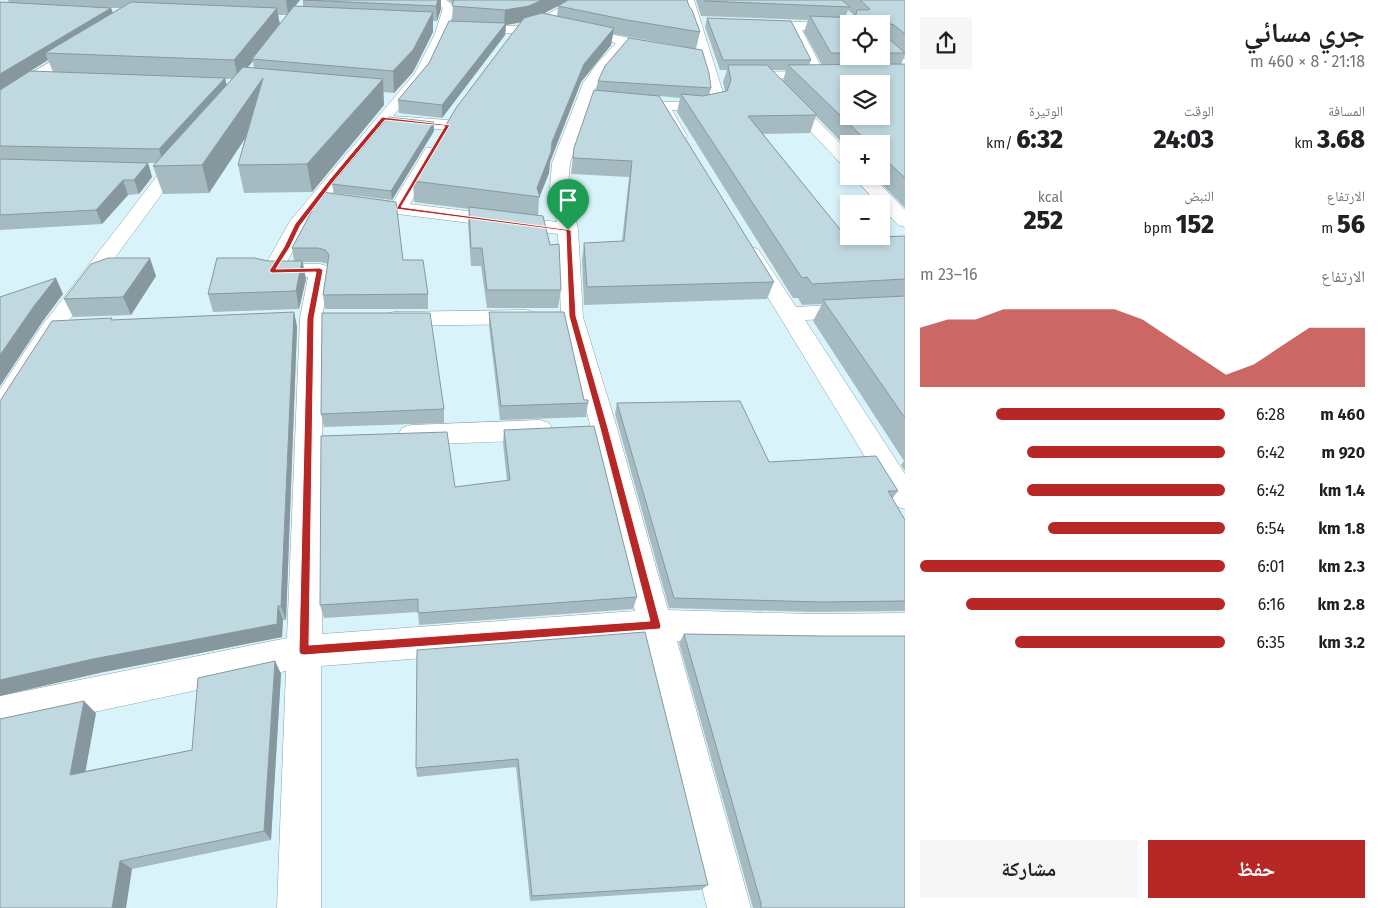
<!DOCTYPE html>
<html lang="ar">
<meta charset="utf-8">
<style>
body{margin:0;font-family:"Fira Sans","Noto Naskh Arabic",sans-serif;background:#f6f6f6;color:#202124;direction:rtl;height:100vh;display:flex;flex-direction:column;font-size:19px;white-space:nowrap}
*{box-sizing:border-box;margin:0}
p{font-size:16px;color:#757577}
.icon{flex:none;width:28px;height:28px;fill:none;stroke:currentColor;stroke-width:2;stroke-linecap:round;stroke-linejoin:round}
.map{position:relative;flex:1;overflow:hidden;direction:ltr}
.drawer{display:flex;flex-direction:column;background:#fff;width:475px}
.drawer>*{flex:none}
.fabs{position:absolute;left:840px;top:15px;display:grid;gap:10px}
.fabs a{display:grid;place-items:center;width:50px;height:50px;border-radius:0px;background:#fff;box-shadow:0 2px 8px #0003;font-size:25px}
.pin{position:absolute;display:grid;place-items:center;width:42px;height:42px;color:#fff;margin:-51px -21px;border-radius:50% 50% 50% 0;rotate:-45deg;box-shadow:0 0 5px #0007}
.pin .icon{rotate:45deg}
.round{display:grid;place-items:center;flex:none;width:52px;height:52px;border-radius:0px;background:#f6f6f6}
.head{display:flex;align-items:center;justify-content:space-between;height:85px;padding:0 15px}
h1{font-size:28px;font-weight:800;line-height:38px}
.metrics{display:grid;grid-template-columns:repeat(3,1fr);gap:8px;height:85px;padding:5px 15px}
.metrics div{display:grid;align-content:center}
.metrics b{font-size:25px;font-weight:800}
.metrics small{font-size:14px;font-weight:400}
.metrics p{font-size:14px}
.chart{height:140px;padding:10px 15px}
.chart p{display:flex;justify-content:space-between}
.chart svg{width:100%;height:90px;margin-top:5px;fill:#b62725;opacity:.7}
.action{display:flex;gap:10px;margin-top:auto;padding:10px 15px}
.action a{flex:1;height:58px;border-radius:0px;background:#b62725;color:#fff;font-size:20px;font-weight:800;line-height:58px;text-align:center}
.action a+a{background:#f6f6f6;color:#202124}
ul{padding:0 15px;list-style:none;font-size:16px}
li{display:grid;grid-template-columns:80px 60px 1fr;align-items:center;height:38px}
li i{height:12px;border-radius:6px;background:#b62725}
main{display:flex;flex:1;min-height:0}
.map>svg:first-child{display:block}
</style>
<main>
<section class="drawer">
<div class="head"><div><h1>جري مسائي</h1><p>21:18 · 8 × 460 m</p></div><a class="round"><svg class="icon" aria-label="share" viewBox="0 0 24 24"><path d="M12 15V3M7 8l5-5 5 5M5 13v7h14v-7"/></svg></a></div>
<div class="metrics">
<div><p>المسافة</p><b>3.68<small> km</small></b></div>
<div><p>الوقت</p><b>24:03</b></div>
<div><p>الوتيرة</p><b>6:32<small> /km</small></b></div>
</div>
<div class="metrics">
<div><p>الارتفاع</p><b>56<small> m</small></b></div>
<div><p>النبض</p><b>152<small> bpm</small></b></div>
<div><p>kcal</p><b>252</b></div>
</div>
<div class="chart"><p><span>الارتفاع</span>16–23 m</p>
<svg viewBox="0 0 160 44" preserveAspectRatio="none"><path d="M0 44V15L10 11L20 11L30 6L40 6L50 6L60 6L70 6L80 11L90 20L100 29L110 38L120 33L130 24L140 15L150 15L160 15V44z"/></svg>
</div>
<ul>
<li><b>460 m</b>6:28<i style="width:75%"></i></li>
<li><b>920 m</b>6:42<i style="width:65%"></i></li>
<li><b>1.4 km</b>6:42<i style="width:65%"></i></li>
<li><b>1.8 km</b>6:54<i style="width:58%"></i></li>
<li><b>2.3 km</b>6:01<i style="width:100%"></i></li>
<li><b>2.8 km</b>6:16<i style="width:85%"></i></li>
<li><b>3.2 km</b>6:35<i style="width:69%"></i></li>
</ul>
<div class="action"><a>حفظ</a><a>مشاركة</a></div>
</section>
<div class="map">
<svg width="905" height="908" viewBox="0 0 905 908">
<rect width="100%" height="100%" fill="#d9f3fb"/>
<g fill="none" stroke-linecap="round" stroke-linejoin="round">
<defs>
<path id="minor" d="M 432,0 L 446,0 L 455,7 L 447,34 L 428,74 L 393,116 L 447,120 L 453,122 L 455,125 L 453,128 L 447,130 L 398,125 L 393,123 L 390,120 L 306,226 L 286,264 L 320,264 L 327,266 L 330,270 L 322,318 L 322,634 L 635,611 L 591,428 L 561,317 L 558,234 L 381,212 L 374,210 L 372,206 L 374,202 L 381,200 L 393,202 L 426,148 L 438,148 L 440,152 L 410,204 L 557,222 L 550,187 L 552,163 L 583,83 L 596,65 L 616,43 L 572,34 L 570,31 L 576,27 L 668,46 L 669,49 L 663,53 L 628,46 L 602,76 L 593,94 L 608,97 L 610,100 L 608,103 L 591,103 L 570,163 L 568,187 L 578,229 L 583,317 L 617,428 L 668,610 L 813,614 L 905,613 L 905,643 L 813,644 L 677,641 L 751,908 L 707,908 L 642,641 L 321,666 L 321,908 L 277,908 L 286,671 L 0,732 L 0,696 L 287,638 L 300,318 L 308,277 L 272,277 L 265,275 L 262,271 L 290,221 L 415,73 L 435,34 L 443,8 Z
M 573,0 L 587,0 L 545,26 L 523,33 L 469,33 L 463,29 L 469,25 L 518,26 L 537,20 Z
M 682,0 L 694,0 L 725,99 L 722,107 C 705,111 690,111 672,110 L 687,136 L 685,139 L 673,139 L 671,136 L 655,105 L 657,102 L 698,102 L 711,99 Z
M 755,20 L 849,24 L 849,32 L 802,30 L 824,72 L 828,75 L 826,78 L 734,79 L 732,76 L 739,72 L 810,71 L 789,29 L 751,27 L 749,24 L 751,21 Z
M 881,41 L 886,42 L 905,59 L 905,70 L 900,69 L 881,52 Z
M 81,43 L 86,44 L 87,47 L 86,50 L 5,101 L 0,102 L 0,92 Z
M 787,94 L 792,95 L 849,152 L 849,167 L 843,166 L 782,101 L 780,98 L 782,95 Z
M 183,149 L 189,150 L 191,154 L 62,330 L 9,415 L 0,418 L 0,389 L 41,327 L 177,150 Z
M 853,176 L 872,176 L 905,210 L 905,227 L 898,225 L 881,207 L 881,204 L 878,204 Z
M 751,247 L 758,249 L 796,307 L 905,301 L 905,315 L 805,320 L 905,474 L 905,509 L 895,506 L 741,253 L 744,249 Z
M 526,310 L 534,312 L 537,317 L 534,322 L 526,324 L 394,326 L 386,324 L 383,319 L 386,314 L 394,312 Z
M 540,420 L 549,423 L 553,430 L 549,437 L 540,440 L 411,445 L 402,442 L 398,435 L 402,428 L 411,425 Z"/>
</defs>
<use href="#minor" stroke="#8aa2a9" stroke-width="1"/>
<use href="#minor" fill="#fff" fill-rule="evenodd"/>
</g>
<path fill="#a5bbc1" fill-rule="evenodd" d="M 8,0 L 300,0 L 295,6 L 303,6 L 303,0 L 441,0 L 441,9 L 437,21 L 433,21 L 433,32 L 413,72 L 394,93 L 383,92 L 384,105 L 312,192 L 244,193 L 238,165 L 245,138 L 209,193 L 163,194 L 153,166 L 156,163 L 141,163 L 148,163 L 152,177 L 139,194 L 128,195 L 102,224 L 0,230 L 0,90 L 9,3 ZM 111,8 L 121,8 L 113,13 ZM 278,15 L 287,15 L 280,24 ZM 48,60 L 53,72 L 0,90 ZM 253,61 L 254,68 L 247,68 ZM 225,79 L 232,79 L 227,85 Z
M 448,0 L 687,0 L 689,6 L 700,32 L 696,49 L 613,34 L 611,45 L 581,82 L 550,162 L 549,173 L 539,198 L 538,216 L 561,290 L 558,308 L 487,308 L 481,266 L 471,266 L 468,224 L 469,209 L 414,202 L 413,181 L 521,22 L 506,25 L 505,35 L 442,118 L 399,113 L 398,100 L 429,63 L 452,21 L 453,4 ZM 558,6 L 557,16 L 545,13 Z
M 696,0 L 905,0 L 905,56 L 901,64 L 905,64 L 905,208 L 874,176 L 881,176 L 881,144 L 849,144 L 849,150 L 816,116 L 810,133 L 763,134 L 847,238 L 905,236 L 905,471 L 901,465 L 904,461 L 813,321 L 822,304 L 802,305 L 798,298 L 793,298 L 677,112 L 680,98 L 659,96 L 774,282 L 767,299 L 584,305 L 582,260 L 584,243 L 622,241 L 629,177 L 571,174 L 574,148 L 596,90 L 598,81 L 711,88 L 709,95 L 725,91 L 723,82 L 727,70 L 720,70 L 705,27 L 707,18 L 811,60 L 809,65 L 822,65 L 804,32 L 808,20 L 701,16 ZM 848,10 L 855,16 L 854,18 L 845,18 ZM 849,24 L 881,24 L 881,56 L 849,56 ZM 772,70 L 786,70 L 783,81 Z
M 434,122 L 434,131 L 392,200 L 334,193 L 332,184 Z
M 322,192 L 403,260 L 428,294 L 428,309 L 325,309 L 323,295 L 328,264 L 321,262 L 303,262 L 306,279 L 299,309 L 213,312 L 208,294 L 268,261 L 294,261 L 292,248 Z
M 156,276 L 131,315 L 73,317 L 64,299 Z
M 294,312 L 297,327 L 286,620 L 283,620 L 282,637 L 104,672 L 113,320 Z
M 489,312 L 584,400 L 588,403 L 586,417 L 500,420 L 489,326 Z
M 617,403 L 769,462 L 898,491 L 892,499 L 905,520 L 905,611 L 813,612 L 669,608 L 615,414 Z
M 444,409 L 444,423 L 324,427 L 321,414 Z
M 504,430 L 637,597 L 633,609 L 419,625 L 418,612 L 324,618 L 320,605 L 455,487 L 507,481 L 503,443 Z
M 684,634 L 821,636 L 905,908 L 753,908 L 679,643 Z
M 417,650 L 708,885 L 701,890 L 530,901 L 516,767 L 417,777 L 416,768 Z
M 275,661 L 281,674 L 271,840 L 132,869 L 0,908 L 96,713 L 85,771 L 192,750 Z"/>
<path fill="#86989d" d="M 286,0 L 300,0 L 288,15 Z
M 438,0 L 441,0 L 441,9 L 437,21 L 436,6 Z
M 542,0 L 577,0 L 568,1 L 528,21 L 506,25 L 505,35 L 442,118 L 442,105 L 504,25 L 505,10 Z
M 111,8 L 115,19 L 45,53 L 48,60 L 0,90 L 0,74 Z
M 277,8 L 280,26 L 252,59 L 253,61 L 238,79 L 234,60 Z
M 433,12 L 433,32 L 413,72 L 394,93 L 393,71 Z
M 614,28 L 611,45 L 581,82 L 550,162 L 549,173 L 539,198 L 537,188 L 552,142 L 584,64 Z
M 225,78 L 228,91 L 163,163 L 159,149 Z
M 263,78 L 268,104 L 209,193 L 202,165 Z
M 383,79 L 384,105 L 312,192 L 307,164 Z
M 434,122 L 434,131 L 392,200 L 391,191 Z
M 148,163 L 152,177 L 139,194 L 134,180 Z
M 123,180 L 128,195 L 102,224 L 96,210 Z
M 150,258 L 156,276 L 131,315 L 123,297 Z
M 302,261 L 306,279 L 299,309 L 296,291 Z
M 56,278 L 63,294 L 43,321 L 0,386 L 0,355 L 34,306 Z
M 294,312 L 297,327 L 286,620 L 281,606 Z
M 278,606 L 283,620 L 282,637 L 104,672 L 0,696 L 0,680 Z
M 275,661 L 281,674 L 271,840 L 264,831 Z
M 84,701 L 96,713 L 83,785 L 70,775 Z
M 120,861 L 132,869 L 126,908 L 112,908 Z"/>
<path fill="#c0d9e0" stroke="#86989d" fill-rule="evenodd" d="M 303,0 L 438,0 L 436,6 Z
M 454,0 L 542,0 L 529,6 L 505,10 L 452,6 Z
M 568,0 L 687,0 L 689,6 L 692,10 L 700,32 L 627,20 L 558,6 Z
M 705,0 L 842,0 L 850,7 L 705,1 Z
M 860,0 L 905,0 L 905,34 L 894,25 L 888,23 L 886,25 L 887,37 L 905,53 L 881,53 L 881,24 L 849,24 L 849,53 L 831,53 L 810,16 L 855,18 L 857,10 L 868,10 L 870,9 Z
M 0,2 L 111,8 L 0,74 Z
M 131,2 L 277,8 L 234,60 L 45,53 Z
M 294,6 L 433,12 L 413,50 L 393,71 L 252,59 Z
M 542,13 L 614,28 L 584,64 L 552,142 L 551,152 L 537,188 L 540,197 L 413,181 L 456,108 L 524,18 Z
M 707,18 L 791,21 L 811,60 L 723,60 Z
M 449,21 L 506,23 L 442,105 L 398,100 L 429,63 Z
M 629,38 L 702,50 L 709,73 L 711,88 L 598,81 L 605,66 Z
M 905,64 L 905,178 L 881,155 L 881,144 L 870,144 L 788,65 ZM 849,84 L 881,84 L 881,116 L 849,116 Z
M 728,65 L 767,65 L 817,115 L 748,116 L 847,238 L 905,236 L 905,279 L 812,284 L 807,277 L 802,278 L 681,94 L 703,96 L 727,91 L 731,80 Z
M 243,67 L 383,79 L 307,164 L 238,165 L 263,78 L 202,165 L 153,166 Z
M 30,71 L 225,78 L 159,149 L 0,146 L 0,90 Z
M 594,90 L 659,96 L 774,282 L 587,287 L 584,243 L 624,241 L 632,161 L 573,158 L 574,148 Z
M 388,117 L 434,122 L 391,191 L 332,184 Z
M 0,159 L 148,163 L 134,180 L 123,180 L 96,210 L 0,215 Z
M 322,192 L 396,202 L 403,260 L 423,260 L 428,294 L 323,295 L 329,255 L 325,250 L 318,248 L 292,248 Z
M 469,207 L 543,216 L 550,245 L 559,244 L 561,290 L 487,290 L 482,248 L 471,248 Z
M 108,258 L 150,258 L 123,297 L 64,299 L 91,264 Z
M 217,258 L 254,258 L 268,261 L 302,261 L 296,291 L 208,294 Z
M 56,278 L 34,306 L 0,355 L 0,297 Z
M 905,296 L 905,418 L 823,300 Z
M 294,312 L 281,606 L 278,606 L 277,624 L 93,659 L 0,680 L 0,401 L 52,321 L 112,318 L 111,320 Z
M 489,312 L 564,312 L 584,400 L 588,400 L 588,403 L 501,406 Z
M 322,313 L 430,313 L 444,409 L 321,414 Z
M 740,401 L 769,462 L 876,456 L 898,491 L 888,491 L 905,520 L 905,601 L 821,602 L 674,598 L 617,403 Z
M 594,426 L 637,597 L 418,613 L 418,599 L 320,605 L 321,436 L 447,432 L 455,487 L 510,480 L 504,430 Z
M 645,632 L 708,885 L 532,896 L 518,759 L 416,768 L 417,650 Z
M 684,634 L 821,636 L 905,636 L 905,908 L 761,908 L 761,903 Z
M 275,661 L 264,831 L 120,861 L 112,908 L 0,908 L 0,719 L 84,701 L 70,775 L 192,750 L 198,678 Z"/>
<path fill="#b62725" stroke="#fff" fill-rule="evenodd" d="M 382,117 L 450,125 L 401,207 L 571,230 L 576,316 L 608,428 L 661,626 L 660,629 L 304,655 L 300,654 L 299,651 L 307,318 L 316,272 L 272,273 L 269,271 L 284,247 L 295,224 L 330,179 ZM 385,120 L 445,126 L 396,209 L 566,231 L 569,316 L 600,428 L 650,621 L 309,645 L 314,318 L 323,270 L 320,268 L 276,269 L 290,247 L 300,226 L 334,181 Z"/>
</svg>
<div class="fabs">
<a><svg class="icon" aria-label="locate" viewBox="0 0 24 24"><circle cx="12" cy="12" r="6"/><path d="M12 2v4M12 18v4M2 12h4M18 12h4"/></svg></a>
<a><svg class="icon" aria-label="layers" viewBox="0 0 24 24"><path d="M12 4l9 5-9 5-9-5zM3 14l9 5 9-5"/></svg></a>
<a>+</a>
<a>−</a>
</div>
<div class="pin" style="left:568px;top:230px;background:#1e9e55"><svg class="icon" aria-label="arrive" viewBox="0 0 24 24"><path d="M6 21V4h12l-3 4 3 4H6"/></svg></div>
</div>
</main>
